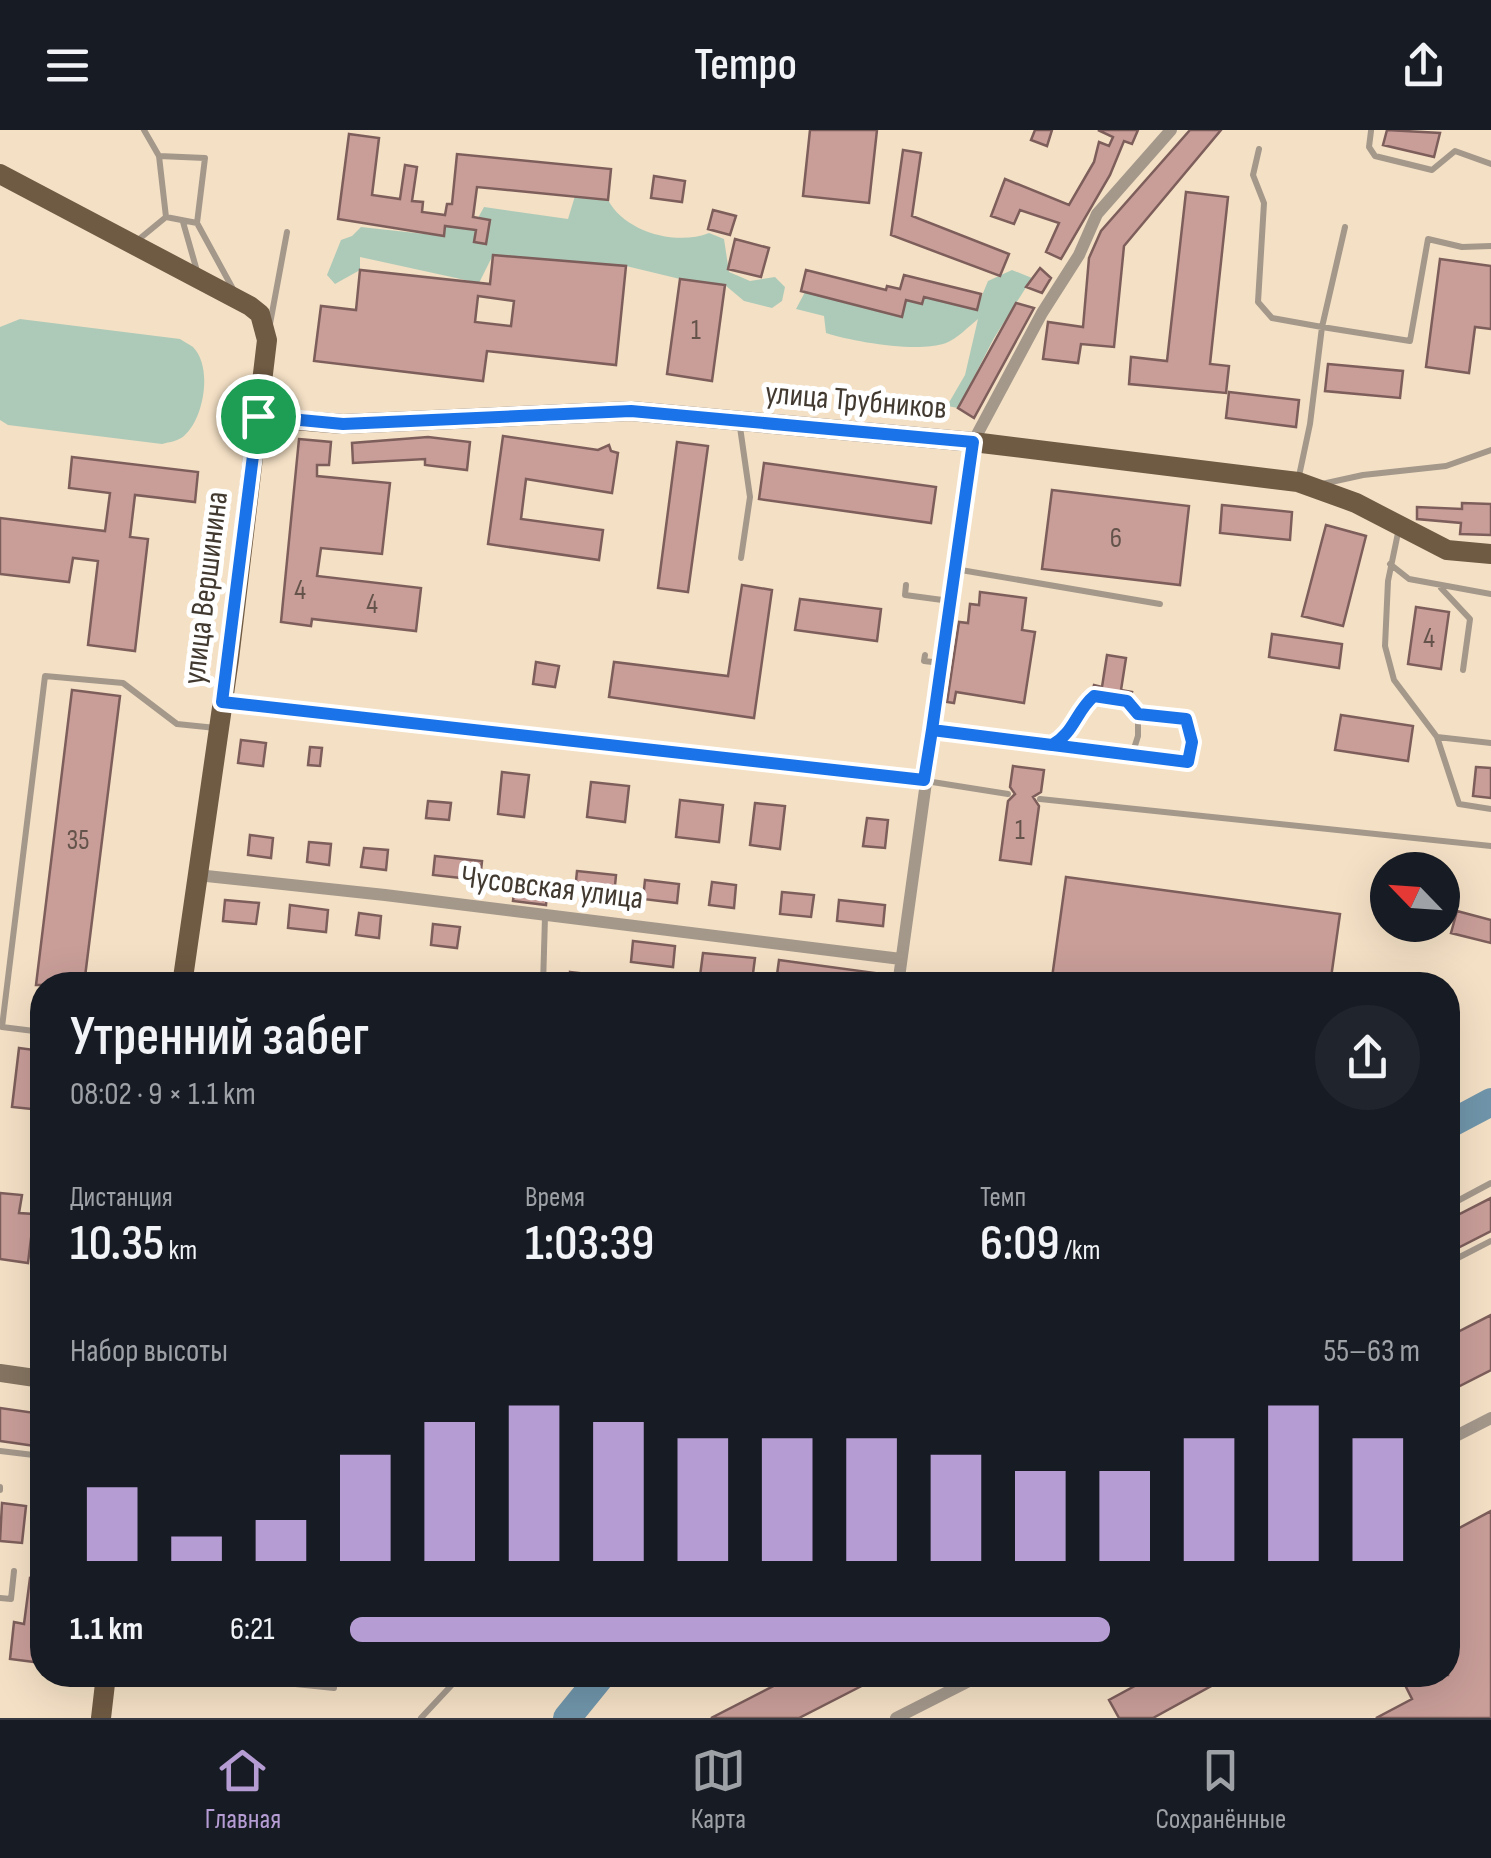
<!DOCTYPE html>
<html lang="ru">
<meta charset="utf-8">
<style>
body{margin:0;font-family:"Sofia Sans Condensed",sans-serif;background:#20242c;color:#f1f3f6;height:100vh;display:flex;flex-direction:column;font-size:38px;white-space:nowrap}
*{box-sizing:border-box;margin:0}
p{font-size:32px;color:#9ea1a6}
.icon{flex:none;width:55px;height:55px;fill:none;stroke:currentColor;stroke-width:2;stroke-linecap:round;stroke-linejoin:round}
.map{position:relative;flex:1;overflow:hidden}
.drawer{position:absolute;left:30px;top:842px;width:1430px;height:715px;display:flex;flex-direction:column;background:#171b24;border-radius:40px;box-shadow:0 10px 40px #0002}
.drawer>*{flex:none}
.needle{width:65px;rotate:295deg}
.tools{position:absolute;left:1370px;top:722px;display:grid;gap:20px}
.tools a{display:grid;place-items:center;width:90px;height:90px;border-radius:50%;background:#171b24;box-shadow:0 10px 40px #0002;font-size:50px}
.pin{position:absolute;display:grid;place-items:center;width:85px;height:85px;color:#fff;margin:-42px;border:5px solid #fff;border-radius:50%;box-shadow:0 2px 10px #0007}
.round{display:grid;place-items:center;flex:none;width:105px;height:105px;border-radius:52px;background:#20242c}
.overview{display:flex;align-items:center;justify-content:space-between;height:170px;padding:0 40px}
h1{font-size:55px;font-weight:600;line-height:75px}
.metrics{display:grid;grid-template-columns:repeat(3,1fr);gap:15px;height:170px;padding:10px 40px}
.metrics div{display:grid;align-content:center}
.metrics b{font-size:50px;font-weight:600}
.metrics small{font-size:28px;font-weight:400}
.metrics p{font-size:28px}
.chart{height:280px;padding:20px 40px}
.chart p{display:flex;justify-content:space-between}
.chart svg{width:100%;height:180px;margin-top:10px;stroke:#b59cd3;stroke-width:6}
ul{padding:0 40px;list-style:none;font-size:32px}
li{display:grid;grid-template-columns:160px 120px 1fr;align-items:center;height:75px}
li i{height:25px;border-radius:12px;background:#b59cd3}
header{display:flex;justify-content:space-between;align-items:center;height:130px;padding:0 40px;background:#171b24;font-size:45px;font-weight:600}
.tab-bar{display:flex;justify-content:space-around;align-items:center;height:140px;border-top:2px solid #363941;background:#171b24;font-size:28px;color:#9ea1a6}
.tab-bar a{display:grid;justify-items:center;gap:5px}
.tab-bar .on{color:#b59cd3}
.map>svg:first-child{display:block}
</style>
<header><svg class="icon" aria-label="menu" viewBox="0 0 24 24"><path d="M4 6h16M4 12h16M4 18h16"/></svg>Tempo<svg class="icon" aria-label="share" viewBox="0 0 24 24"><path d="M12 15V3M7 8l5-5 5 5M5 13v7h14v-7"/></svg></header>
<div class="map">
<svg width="1491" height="1588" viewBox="0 0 1491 1588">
<rect width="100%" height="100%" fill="#f4e0c5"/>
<path fill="#adcab8" d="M 575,66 L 608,70 C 625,102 676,116 709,103 L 724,109 L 729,142 L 750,151 L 775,147 L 785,157 L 782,171 L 772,178 L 744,171 L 725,155 L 680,149 L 626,136 L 493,125 L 479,153 L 360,127 L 360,140 L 335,154 L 327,145 L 341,110 L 352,106 L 361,97 L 443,106 L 445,96 L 476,100 L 474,111 L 486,113 L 490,90 L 478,88 L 484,77 L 568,89 Z
M 1012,140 L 1032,148 L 994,208 L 958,278 L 947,276 L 965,245 L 978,189 C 969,196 957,209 946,213 C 918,223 854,212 826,203 L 824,186 L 796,179 L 805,162 L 901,187 L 906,170 L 921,174 L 924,167 L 976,180 L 988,151 Z
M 20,189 L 180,209 C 184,212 189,214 193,217 C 213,237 204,289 184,306 C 178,311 170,312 162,314 L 8,295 L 0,290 L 0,197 Z"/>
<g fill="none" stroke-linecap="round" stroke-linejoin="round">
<path stroke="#7095aa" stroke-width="28" d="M 1448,995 L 1491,972
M 567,1588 L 602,1545"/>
</g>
<path fill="#c99e99" stroke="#7d5e5b" stroke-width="2.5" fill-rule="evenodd" d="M 810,0 L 877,0 L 869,73 L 803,66 Z
M 1035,0 L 1052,0 L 1047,16 L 1031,10 Z
M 1098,0 L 1138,0 L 1132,14 L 1124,11 L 1110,45 L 1061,129 L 1046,122 L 1059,93 L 1020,80 L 1014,94 L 991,86 L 1005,49 L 1069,75 L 1094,32 L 1099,12 L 1109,16 L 1113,7 Z
M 1190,0 L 1221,0 L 1124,116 L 1114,217 L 1081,214 L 1078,233 L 1043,229 L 1048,192 L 1083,197 L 1089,128 L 1101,101 Z
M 1387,0 L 1440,3 L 1434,27 L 1383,15 Z
M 349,4 L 379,8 L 372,65 L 400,69 L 405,35 L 417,37 L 412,71 L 423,72 L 422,82 L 445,85 L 447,74 L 452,74 L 457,24 L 611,39 L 608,70 L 477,57 L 473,87 L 490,90 L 486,114 L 474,112 L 476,100 L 445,96 L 444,106 L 338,89 Z
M 903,20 L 921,23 L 912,86 L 1009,124 L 1000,146 L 891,105 Z
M 654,46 L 685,51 L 682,72 L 651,68 Z
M 1186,62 L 1228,67 L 1210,234 L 1229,236 L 1226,263 L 1129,254 L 1131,227 L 1167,231 Z
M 713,80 L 736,86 L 730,105 L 708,99 Z
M 735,109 L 769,118 L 761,147 L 728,139 Z
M 493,125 L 626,136 L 616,235 L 487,221 L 483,251 L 314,231 L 321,176 L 356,180 L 360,140 L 490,154 ZM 478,166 L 514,171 L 511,196 L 475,192 Z
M 1440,129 L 1491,136 L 1491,199 L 1475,197 L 1469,243 L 1426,237 Z
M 1040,138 L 1051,148 L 1042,163 L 1026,157 Z
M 806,140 L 886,160 L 887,156 L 900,159 L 904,145 L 981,164 L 977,180 L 924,167 L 922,174 L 906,170 L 902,187 L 801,161 Z
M 680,149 L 725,155 L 712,251 L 667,244 Z
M 1016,173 L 1034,178 L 974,288 L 958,278 Z
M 1328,234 L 1403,241 L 1400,268 L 1325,261 Z
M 1229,262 L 1299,270 L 1296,297 L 1226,288 Z
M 503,306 L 598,320 L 609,315 L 611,321 L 618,323 L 612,363 L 526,349 L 521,389 L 603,400 L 599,430 L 488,414 Z
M 428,307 L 470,312 L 467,340 L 425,335 L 425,329 L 353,333 L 352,313 Z
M 299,309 L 331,312 L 329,335 L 317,335 L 317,346 L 390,353 L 382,424 L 321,418 L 317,446 L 421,458 L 416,501 L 312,489 L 311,496 L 281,492 Z
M 677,312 L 708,316 L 688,462 L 658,458 Z
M 72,327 L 198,342 L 195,372 L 135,365 L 130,407 L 148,409 L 135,521 L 88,515 L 98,431 L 73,428 L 69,452 L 0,444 L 0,388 L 105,401 L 110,363 L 69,358 Z
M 764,333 L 936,357 L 931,393 L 759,369 Z
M 1052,360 L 1189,376 L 1180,455 L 1042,439 Z
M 1462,373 L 1491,374 L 1491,405 L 1460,404 L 1461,393 L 1417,389 L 1417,377 L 1462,379 Z
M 1222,375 L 1292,382 L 1290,410 L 1220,403 Z
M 1326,395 L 1366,406 L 1343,496 L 1302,486 Z
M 742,455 L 772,460 L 754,588 L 609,567 L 614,532 L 728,546 Z
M 980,462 L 1026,468 L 1022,500 L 1035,502 L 1024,573 L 956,562 L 954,573 L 947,572 L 959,492 L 968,493 L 970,474 L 979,475 Z
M 800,469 L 881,479 L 877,511 L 795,500 Z
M 1416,477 L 1449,482 L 1441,539 L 1408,534 Z
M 1272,504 L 1342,514 L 1339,538 L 1269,527 Z
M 1107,525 L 1126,528 L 1121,560 L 1132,562 L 1131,566 L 1093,559 L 1094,555 L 1102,557 Z
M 536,532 L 559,536 L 555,557 L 533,554 Z
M 72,560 L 120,566 L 84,855 L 36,855 Z
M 1341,585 L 1413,596 L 1408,631 L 1335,620 Z
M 241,610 L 266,613 L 263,636 L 238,633 Z
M 310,617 L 322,618 L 320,636 L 308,635 Z
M 1013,636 L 1044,640 L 1041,662 L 1033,667 L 1039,676 L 1031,734 L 1000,730 L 1008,671 L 1015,664 L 1010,657 Z
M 1476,637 L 1491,638 L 1491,668 L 1473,666 Z
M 502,642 L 529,645 L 524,687 L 498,684 Z
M 591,652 L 629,656 L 625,692 L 587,687 Z
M 680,670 L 723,675 L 719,712 L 676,707 Z
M 428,671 L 451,673 L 449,690 L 426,688 Z
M 755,673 L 785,676 L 780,719 L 750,715 Z
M 867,688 L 888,690 L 885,718 L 863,716 Z
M 250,705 L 273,708 L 271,728 L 248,725 Z
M 309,712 L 331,714 L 329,735 L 307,732 Z
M 364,718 L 388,720 L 386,740 L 361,737 Z
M 435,726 L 482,731 L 480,750 L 433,745 Z
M 577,741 L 616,745 L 614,766 L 575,761 Z
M 516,746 L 529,747 L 528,761 L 547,763 L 546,775 L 513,771 Z
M 1066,747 L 1340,784 L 1330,855 L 1051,855 Z
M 645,750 L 679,754 L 677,773 L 643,769 Z
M 712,752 L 736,755 L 734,778 L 709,775 Z
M 782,762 L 814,765 L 811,787 L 780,784 Z
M 225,770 L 259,773 L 256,794 L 223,791 Z
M 839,770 L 885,775 L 883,796 L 837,791 Z
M 290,775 L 328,780 L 326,802 L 288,798 Z
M 1457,781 L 1491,790 L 1491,813 L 1451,803 Z
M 359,783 L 381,786 L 379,808 L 356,805 Z
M 433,794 L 460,797 L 457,818 L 431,815 Z
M 633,811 L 675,816 L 673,837 L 631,832 Z
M 703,823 L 755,828 L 752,851 L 700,846 Z
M 779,830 L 875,843 L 874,855 L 776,852 Z
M 570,842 L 588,844 L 587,855 L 569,855 Z
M 19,918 L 42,921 L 42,980 L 12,977 Z
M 0,1063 L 22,1065 L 19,1083 L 34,1084 L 28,1133 L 0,1129 Z
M 1491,1068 L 1491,1101 L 1448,1123 L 1448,1090 Z
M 1491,1185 L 1491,1240 L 1448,1262 L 1448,1207 Z
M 0,1278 L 42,1284 L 42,1317 L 0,1311 Z
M 2,1373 L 26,1376 L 22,1413 L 0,1411 Z
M 1491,1381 L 1491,1588 L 1376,1588 L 1412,1569 L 1400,1545 L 1448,1545 L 1448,1404 Z
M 30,1448 L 42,1450 L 42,1533 L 10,1529 L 14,1492 L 24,1494 Z
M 795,1545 L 883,1545 L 799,1588 L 711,1588 Z
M 1155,1545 L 1207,1545 L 1213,1555 L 1153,1588 L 1119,1588 L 1109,1570 Z"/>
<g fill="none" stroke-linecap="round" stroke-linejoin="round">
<path stroke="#a4988b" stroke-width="6" d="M 144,0 L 159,26 L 166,87
M 1371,1 L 1369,17 L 1375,26 L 1432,40 L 1455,21 L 1491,34
M 1259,19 L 1253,45 L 1264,73 L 1258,172 L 1272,188 L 1322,197 L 1310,294 L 1299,346
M 159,26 L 205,28 L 197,93
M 183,92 L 197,141
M 1345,97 L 1322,197 L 1410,211 L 1428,109 L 1462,117 L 1491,116
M 138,110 L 166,87 L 197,93 L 233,159
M 270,194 L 287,102
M 740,297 L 750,367 L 741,428
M 1322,354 L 1363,345 L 1446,336 L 1491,320
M 1399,398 L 1388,451 L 1385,516 L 1394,550 L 1437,607 L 1459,674 L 1491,679
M 1390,434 L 1409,449 L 1491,464
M 955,439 L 1160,474
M 906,455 L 905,465 L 950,471
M 1441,458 L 1470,489 L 1463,540
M 925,525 L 924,531 L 941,533
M 932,600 L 1188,632 L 1192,612 L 1185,589 L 1138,584 L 1127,571 L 1093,566 C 1076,581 1074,603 1052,615
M 1437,607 L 1491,613
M 1132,625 L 1138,606 L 1138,584
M 926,651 L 1008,664
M 1040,669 L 1491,716
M 543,855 L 545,787
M 42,902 L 2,897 L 45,546 L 123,553 L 177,594 L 216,598
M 1448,1076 L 1491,1053
M 1448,1133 L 1491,1111
M 0,1321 L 42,1326
M 0,1360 L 0,1357
M 0,1468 L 11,1469 L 14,1441
M 209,1545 L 334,1558
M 622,1546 L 624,1545
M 421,1588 L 461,1545"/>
<path stroke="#a4988b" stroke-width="12" d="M 222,572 L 924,650
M 197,745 L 385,765 L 901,829
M 898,855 L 973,312 L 1042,183 L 1079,125 L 1097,84 L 1171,0
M 1448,1310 L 1491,1288
M 896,1588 L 981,1545"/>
<path stroke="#857461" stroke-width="18" d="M 0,1243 L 42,1249"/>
<path stroke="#6f5a43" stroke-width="20" d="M 0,44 L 250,176 L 260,184 L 267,210 L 229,529 L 182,855
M 258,287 L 343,294 L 631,281 L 973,312 L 1298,352 L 1356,373 L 1447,420 L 1491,424
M 101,1588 L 106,1545"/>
</g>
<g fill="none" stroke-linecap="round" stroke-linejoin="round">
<defs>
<path id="route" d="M 258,286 L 222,572 L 924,650 L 932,600 L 1188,632 L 1192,612 L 1186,589 L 1138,584 L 1127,571 L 1094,566 C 1076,581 1074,603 1052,615 L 932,600 L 973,312 L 631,281 L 343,294 L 258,286"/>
</defs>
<use href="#route" stroke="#fff" stroke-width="20"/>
<use href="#route" stroke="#1a73e8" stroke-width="12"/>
</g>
<g text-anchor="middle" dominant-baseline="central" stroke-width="10" stroke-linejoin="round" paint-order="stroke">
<g font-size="28" fill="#64534a">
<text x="696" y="200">1</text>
<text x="1116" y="408">6</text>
<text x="300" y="460">4</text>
<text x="372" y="474">4</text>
<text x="1429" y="508">4</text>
<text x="1020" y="700">1</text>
<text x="78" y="710">35</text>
</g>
<g font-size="32" fill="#423a30" stroke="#fff">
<text transform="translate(856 271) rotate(5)">улица Трубников</text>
<text transform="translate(206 458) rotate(-83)">улица Вершинина</text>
<text transform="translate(552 758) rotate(7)">Чусовская улица</text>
</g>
</g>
</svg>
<div class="tools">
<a><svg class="needle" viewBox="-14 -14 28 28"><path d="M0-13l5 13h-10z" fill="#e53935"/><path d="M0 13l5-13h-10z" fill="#9ea1a6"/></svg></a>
</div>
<div class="pin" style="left:258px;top:286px;background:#1e9e55"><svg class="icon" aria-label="arrive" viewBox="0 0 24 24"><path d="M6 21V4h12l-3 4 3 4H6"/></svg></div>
<section class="drawer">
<div class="overview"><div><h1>Утренний забег</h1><p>08:02 · 9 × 1.1 km</p></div><a class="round"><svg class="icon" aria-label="share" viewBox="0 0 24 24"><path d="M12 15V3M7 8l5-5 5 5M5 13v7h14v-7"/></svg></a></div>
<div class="metrics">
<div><p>Дистанция</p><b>10.35<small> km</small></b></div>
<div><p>Время</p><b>1:03:39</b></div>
<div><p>Темп</p><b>6:09<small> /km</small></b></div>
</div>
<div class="chart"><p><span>Набор высоты</span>55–63 m</p>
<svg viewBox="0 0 160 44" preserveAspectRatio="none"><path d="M5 44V26M15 44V38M25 44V34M35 44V18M45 44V10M55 44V6M65 44V10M75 44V14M85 44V14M95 44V14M105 44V18M115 44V22M125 44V22M135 44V14M145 44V6M155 44V14"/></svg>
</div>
<ul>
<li><b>1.1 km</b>6:21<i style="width:71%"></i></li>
</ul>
</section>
</div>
<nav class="tab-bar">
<a class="on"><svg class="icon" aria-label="home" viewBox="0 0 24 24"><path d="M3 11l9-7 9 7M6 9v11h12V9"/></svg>Главная</a>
<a><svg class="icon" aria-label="map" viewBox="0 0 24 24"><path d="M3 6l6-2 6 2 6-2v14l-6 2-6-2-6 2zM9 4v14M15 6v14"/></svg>Карта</a>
<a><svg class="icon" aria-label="saved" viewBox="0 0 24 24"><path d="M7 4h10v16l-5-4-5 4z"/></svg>Сохранённые</a>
</nav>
